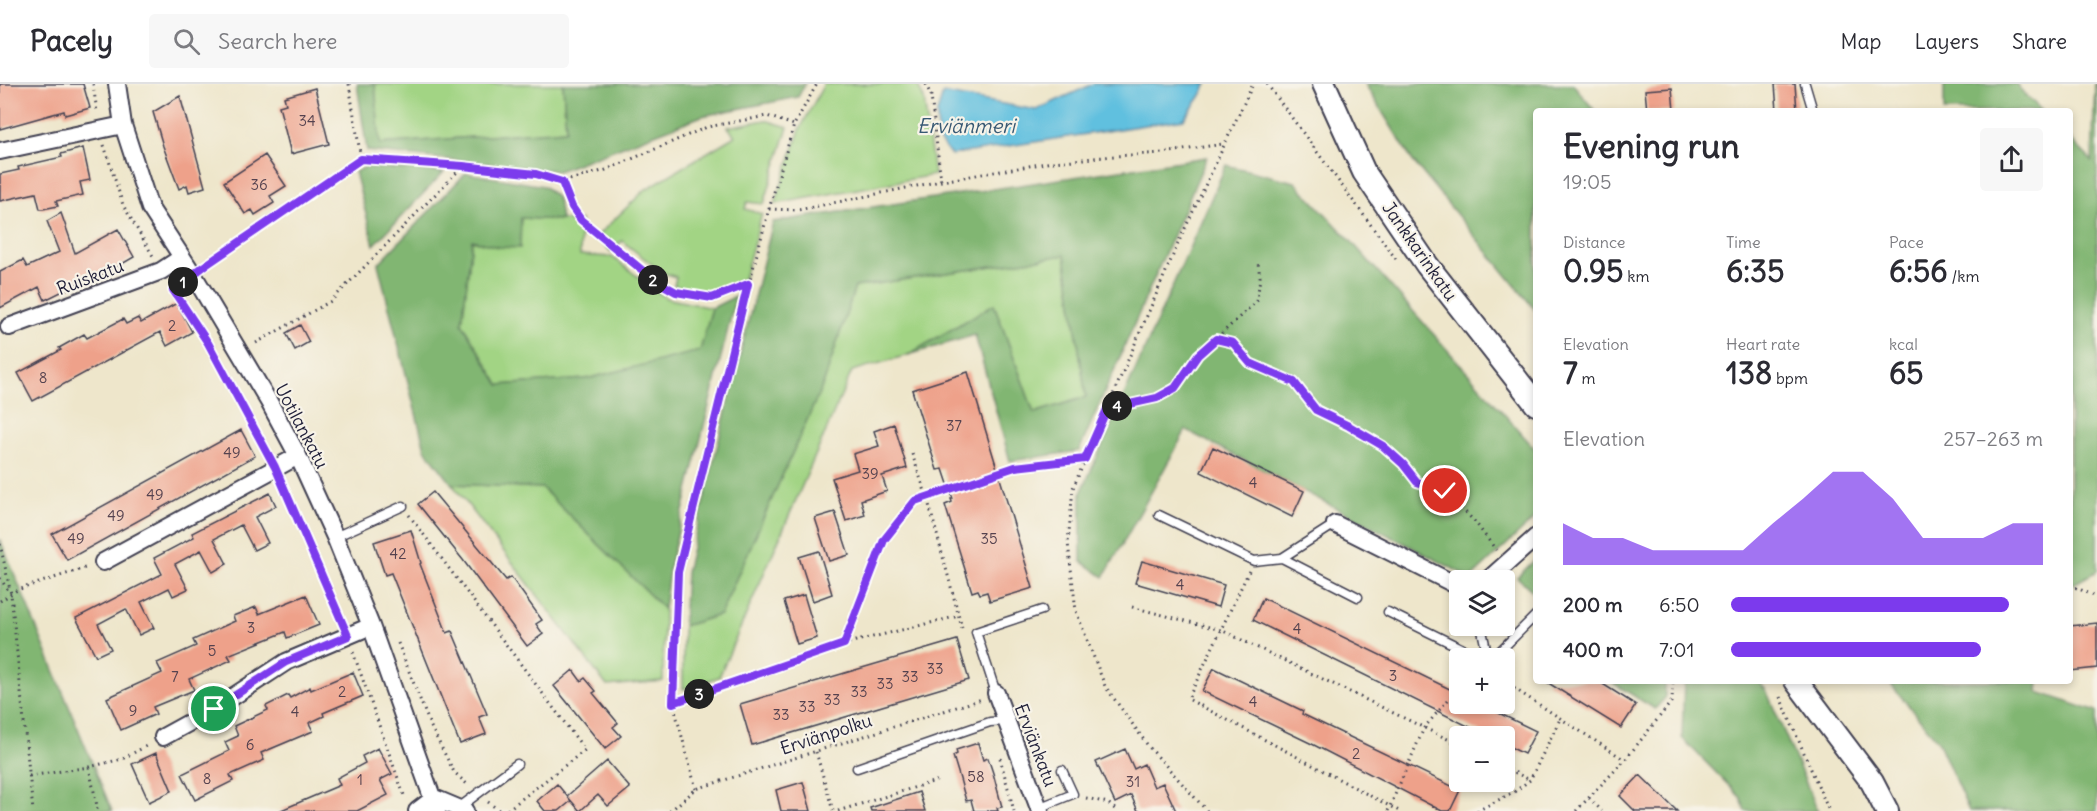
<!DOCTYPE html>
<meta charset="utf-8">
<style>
body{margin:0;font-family:Delius,sans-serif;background:#f7f7f7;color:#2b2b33;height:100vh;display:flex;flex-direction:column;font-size:22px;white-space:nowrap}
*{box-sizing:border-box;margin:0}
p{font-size:20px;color:#7c7c81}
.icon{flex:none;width:33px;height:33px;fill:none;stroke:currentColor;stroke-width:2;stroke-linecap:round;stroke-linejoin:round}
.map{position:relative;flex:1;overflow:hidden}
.panel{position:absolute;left:1533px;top:24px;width:540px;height:576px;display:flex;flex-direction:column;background:#fff;border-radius:6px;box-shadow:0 3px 9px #0003}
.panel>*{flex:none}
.buttons{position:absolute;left:1449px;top:486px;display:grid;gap:12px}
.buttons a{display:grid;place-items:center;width:66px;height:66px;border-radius:6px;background:#fff;box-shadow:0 3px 9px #0003;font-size:30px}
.pin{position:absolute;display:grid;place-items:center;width:51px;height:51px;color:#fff;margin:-26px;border:3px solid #fff;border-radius:50%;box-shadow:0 2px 6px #0007}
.km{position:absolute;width:30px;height:30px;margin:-15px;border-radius:50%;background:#222;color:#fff;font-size:16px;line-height:30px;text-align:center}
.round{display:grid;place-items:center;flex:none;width:63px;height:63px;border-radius:6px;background:#f7f7f7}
.head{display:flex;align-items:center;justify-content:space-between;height:102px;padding:0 30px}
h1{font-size:33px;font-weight:700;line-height:45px}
.metrics{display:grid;grid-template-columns:repeat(3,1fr);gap:9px;height:102px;padding:6px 30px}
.metrics div{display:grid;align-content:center}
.metrics b{font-size:30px;font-weight:700}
.metrics small{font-size:16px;font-weight:400}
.metrics p{font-size:16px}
.chart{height:168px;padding:12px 30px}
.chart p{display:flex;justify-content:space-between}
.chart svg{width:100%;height:108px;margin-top:6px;fill:#7c3aed;opacity:.7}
ul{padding:0 30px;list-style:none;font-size:20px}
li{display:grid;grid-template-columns:96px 72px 1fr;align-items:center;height:45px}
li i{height:15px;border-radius:8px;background:#7c3aed}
header{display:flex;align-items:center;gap:36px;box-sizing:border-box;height:84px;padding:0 30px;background:#fff;border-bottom:2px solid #e1e1e2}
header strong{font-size:28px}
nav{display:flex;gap:33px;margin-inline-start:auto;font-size:21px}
.search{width:420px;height:54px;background:#f7f7f7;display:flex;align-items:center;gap:15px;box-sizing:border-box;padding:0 21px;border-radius:6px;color:#7c7c81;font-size:22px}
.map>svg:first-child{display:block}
</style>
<header>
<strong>Pacely</strong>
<div class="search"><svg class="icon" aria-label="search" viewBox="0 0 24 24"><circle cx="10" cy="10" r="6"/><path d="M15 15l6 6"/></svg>Search here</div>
<nav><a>Map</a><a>Layers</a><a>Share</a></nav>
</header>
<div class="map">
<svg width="2097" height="727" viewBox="0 0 2097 727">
<rect width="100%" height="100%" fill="#f7f3e8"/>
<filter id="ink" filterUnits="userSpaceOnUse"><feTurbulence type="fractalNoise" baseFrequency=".0167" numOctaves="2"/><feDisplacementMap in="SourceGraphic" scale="12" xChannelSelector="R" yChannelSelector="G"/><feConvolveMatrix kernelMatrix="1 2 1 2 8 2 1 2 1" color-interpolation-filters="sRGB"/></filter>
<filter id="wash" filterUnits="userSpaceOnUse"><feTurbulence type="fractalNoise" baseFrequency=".008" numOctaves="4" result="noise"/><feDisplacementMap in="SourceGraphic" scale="24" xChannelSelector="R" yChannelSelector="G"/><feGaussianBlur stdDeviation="1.35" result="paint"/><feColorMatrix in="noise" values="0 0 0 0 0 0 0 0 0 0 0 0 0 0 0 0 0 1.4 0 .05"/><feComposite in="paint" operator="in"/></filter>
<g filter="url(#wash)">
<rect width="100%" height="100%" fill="#eee6cb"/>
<path fill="#a2d484" stroke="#627b60" stroke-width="1.5" d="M 375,0 L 563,0 L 566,46 L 379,60 Z
M 824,0 L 917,0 L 924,15 L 934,91 L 775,120 L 800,45 Z
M 765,36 L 788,43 L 764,120 L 747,118 L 745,125 L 762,130 L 744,194 L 715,210 L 674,202 L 676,193 L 663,189 L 622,157 L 611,168 L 596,153 L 646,105 L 735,52 L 728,43 Z
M 521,134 L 581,137 L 580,171 L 612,173 L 666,214 L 712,224 L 700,267 L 586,295 L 499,301 L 462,239 L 472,156 L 498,163 Z
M 1065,171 L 1086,313 L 1034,329 L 994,220 L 908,271 L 852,287 L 719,593 L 683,605 L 683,542 L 720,531 L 824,298 L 855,203 Z
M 452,400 L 542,404 L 664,525 L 663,597 L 607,602 Z"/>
<path fill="#81b672" stroke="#526c56" stroke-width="1.5" d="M 357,0 L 375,0 L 380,60 L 566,46 L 563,0 L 805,0 L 798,13 L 702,32 L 558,87 L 367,67 Z
M 1365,0 L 1573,0 L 1595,27 L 1536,27 L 1536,227 L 1412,76 Z
M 1944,0 L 2015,0 L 2042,27 L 1944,27 Z
M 2095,0 L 2097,0 L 2097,487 L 2070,502 L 2070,55 L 2092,77 Z
M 1207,73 L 1079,367 L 1010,377 L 975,251 L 908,271 L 994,220 L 1034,329 L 1086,313 L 1065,171 L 855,203 L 824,298 L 720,531 L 683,542 L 686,488 L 773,138 Z
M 1226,81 L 1295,98 L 1351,157 L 1536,366 L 1536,433 L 1471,494 L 1186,346 L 1104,493 L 1081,477 L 1081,409 Z
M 365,83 L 444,88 L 374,161 L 355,88 Z
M 466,89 L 544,102 L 558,115 L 561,136 L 521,134 L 520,164 L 498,163 L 472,156 L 462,239 L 499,301 L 586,295 L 700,267 L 712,224 L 736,212 L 670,480 L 664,525 L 542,404 L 452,400 L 425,365 L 378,180 Z
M 0,455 L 112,727 L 0,727 Z
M 1536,475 L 1536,510 L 1517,493 Z
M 1610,597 L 1665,597 L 1665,614 L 1655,625 Z
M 1684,597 L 1758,597 L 1766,606 L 1818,727 L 1745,727 L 1741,714 L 1682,654 Z
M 1888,597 L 2039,597 L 2038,608 L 2097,628 L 2097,727 L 1969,727 L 1938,657 Z"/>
<path fill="#61c0df" stroke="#42718d" stroke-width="1.5" d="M 1093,0 L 1207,0 L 1200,13 L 1184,35 L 951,71 L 938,55 L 937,29 L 943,9 L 1036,26 Z"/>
<g id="blocks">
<path fill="#eea18a" d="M 0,0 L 83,0 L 90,24 L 65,31 L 64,27 L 0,45 Z
M 1775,0 L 1795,0 L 1797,27 L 1777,27 Z
M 315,4 L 329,60 L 291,70 L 279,22 L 286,20 L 284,13 Z
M 1672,4 L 1674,27 L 1647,27 L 1645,6 Z
M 180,12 L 205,103 L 189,108 L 187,101 L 179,105 L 163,62 L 153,28 Z
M 83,64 L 90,96 L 80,98 L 83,111 L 56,117 L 58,122 L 43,125 L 40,125 L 36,109 L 0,117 L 0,90 L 19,86 L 18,83 L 62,73 L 61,70 Z
M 265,71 L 286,102 L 270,112 L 274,119 L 255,131 L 252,126 L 245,130 L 224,98 Z
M 61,129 L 75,169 L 118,145 L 134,173 L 91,198 L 89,194 L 45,216 L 39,203 L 0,224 L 0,188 L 23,176 L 27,183 L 59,168 L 47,137 Z
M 177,219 L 192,248 L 167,262 L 160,248 L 33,317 L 18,289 L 61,266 L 59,264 L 84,250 L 87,254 L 123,235 L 126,240 L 138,234 L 141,239 Z
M 300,241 L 309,258 L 295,266 L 286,249 Z
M 968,288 L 1033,504 L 990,517 L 987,508 L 980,510 L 978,506 L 972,508 L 945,421 L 952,418 L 951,415 L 953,415 L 943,385 L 937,386 L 912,306 Z
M 894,340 L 907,384 L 882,392 L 887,407 L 861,416 L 865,431 L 846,437 L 832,394 L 858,386 L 853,370 L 879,362 L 874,347 Z
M 241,346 L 255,372 L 67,476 L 52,450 Z
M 1213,363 L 1304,407 L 1292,433 L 1201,388 Z
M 433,408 L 506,496 L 511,493 L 542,536 L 536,540 L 543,550 L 527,562 L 463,476 L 418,420 Z
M 270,409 L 276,422 L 255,433 L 268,459 L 254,466 L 241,441 L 214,455 L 227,480 L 213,488 L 201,466 L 175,480 L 188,505 L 173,512 L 169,504 L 141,518 L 154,544 L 139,551 L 126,525 L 98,540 L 111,565 L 96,572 L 76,534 L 162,490 L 154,474 L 194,453 L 192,449 Z
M 835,428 L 849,471 L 829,477 L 815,434 Z
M 411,446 L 421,479 L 420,480 L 447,549 L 452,547 L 487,630 L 479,633 L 486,650 L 460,660 L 391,489 L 385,491 L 374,458 Z
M 819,467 L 832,510 L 813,517 L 799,473 Z
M 1142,477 L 1224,501 L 1218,523 L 1135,499 Z
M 306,511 L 319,541 L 287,554 L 285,548 L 228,571 L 231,576 L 189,595 L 194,606 L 153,623 L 156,630 L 121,646 L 107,614 L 162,589 L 157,579 L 196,562 L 193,556 L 235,537 L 233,532 L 256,523 L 259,530 Z
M 804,511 L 817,554 L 797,560 L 784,517 Z
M 1263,514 L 1460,610 L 1460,620 L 1480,620 L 1536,647 L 1524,670 L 1504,660 L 1504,652 L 1488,652 L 1253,536 Z
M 2097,539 L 2097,584 L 2070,587 L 2070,542 Z
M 957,556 L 969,596 L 752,661 L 740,620 Z
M 1214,584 L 1303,627 L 1302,630 L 1460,706 L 1450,727 L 1442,727 L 1312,660 L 1202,607 Z
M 573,586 L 581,597 L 585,594 L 596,607 L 593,609 L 618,639 L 613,643 L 621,652 L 605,665 L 554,602 Z
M 353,588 L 363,612 L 323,629 L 324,632 L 309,639 L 313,647 L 261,669 L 264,676 L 230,691 L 233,697 L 195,716 L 182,690 L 229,667 L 225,658 L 238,652 L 234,642 L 268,626 L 266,622 L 288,611 L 290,614 L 310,603 L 311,606 Z
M 1545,597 L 1598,597 L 1636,621 L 1621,644 Z
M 978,659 L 983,676 L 988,674 L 993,689 L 1002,723 L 997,724 L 998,727 L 974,727 L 971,716 L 966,717 L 960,695 L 953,672 L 957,670 L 956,666 Z
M 378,664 L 392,690 L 380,696 L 388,711 L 357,727 L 279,727 L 340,701 L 337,694 L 365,679 L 362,672 Z
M 1125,665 L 1134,685 L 1144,680 L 1154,703 L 1163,699 L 1176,727 L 1138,727 L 1131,711 L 1115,719 L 1096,678 Z
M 156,669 L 172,707 L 149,718 L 132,680 Z
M 607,677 L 630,704 L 608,722 L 598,711 L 580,727 L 567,712 Z
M 1640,691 L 1677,727 L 1635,727 L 1620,712 Z
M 803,698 L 811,727 L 781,727 L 776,706 Z
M 557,700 L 571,717 L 559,727 L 545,727 L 537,717 Z
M 919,708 L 925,727 L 871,727 L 870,724 Z"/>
</g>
</g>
<g filter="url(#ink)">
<use href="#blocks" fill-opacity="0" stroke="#413f51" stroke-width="1.5"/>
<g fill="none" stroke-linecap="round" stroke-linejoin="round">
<defs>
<path id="lane" d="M 1805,0 L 1813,27
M 1159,431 L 1254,477 L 1282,474 L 1335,440
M 335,453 L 403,422
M 1282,474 L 1358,513
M 1388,528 L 1481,574
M 1481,542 L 1488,574
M 1493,574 L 1536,531
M 996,609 L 976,548 L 1042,526
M 857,684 L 990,638 L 1005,637
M 460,723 L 517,680
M 1038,724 L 1073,710 L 1062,686"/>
<path id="street" d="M 117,0 L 123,41 L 150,124 L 193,190 L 269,318 L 298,372 L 335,453 L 371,542 L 437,727
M 0,67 L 123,41
M 9,243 L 161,187 L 181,174
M 1335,440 L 1460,503
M 103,478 L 298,372
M 1488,496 L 1536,453
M 996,609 L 1040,727
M 163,653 L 214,625 L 286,578 L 371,542
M 434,714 L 465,727
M 417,727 L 434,714"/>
<path id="secondary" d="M 1324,0 L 1364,88 L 1427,181 L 1536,320
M 1796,597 L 1872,698 L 1887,727"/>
</defs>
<use href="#lane" stroke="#413f51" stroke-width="11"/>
<use href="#street" stroke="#413f51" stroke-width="20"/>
<use href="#secondary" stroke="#413f51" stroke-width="26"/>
<path stroke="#413f51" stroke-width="3" stroke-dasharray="1.5 4.5" stroke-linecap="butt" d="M 93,0 L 97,28
M 349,0 L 361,75
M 926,0 L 931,12 L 941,97
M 1267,0 L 1396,175
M 104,61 L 123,121 L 153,172
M 769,125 L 798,126 L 941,97 L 1053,78 L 1114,72 L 1163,69 L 1223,60
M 207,180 L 361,75 L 463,82 L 536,90 L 562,98
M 748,200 L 713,214 L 676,208 L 653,195 L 581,137 L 571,123 L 562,98 L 606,86 L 707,43 L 767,32 L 794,41
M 170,201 L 208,259 L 268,369
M 1216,255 L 1233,259 L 1250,279 L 1294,298 L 1316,326 L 1349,342 L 1383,362 L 1403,380 L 1417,398 L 1445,407 L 1475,438 L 1496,466
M 256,259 L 331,217 L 463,82
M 1107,325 L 1157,314 L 1175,305 L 1198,271 L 1257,217 L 1260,193 L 1258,179
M 912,370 L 927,413 L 962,544
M 282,399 L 341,536
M 409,431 L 585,666 L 506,727
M 0,460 L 11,510 L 33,727
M 1249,487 L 1188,615 L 1399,727
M 0,494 L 10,509
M 2070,501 L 2097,513
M 0,517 L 17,506 L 88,483
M 1132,523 L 1221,546 L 1460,661
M 398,559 L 430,641 L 454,688 L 469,702
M 844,560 L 884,456 L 915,417 L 1015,383 L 1085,375
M 353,568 L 405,714
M 1504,598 L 1625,676
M 1780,613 L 1829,727
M 673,619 L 844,560 L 959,532
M 816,668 L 833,727
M 1000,674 L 1014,727
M 89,683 L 98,727
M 1504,683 L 1530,696
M 29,692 L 89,683 L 122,675 L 148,661
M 696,705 L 673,619 L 678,488 L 725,289 L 769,125 L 794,41 L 817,0
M 1086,714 L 1108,719 L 1117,727
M 1589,714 L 1602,727
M 488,718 L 500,727
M 670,727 L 696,705 L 982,615
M 838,727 L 939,696
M 1207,727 L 1149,663 L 1105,602 L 1076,527 L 1068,459 L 1073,404 L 1180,155 L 1253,0
M 1388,727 L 1424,644 L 1460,602
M 1477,727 L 1514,708 L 1530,696 L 1561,633
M 1576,727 L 1625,676 L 1672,617 L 1673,597"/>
<use href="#lane" stroke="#fff" stroke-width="8"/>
<use href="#street" stroke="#fff" stroke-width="16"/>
<use href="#secondary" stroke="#fff" stroke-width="22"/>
</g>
</g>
<g fill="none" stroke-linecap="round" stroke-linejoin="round" filter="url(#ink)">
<defs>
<path id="route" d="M 214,625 L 286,578 L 348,552 L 275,383 L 208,259 L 173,206 L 203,183 L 361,75 L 463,82 L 536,90 L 562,98 L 572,123 L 581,136 L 653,195 L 676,208 L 712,214 L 748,200 L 678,488 L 673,619 L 844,560 L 884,456 L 915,417 L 1015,383 L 1085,375 L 1107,325 L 1157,314 L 1175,304 L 1198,271 L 1216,255 L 1233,259 L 1250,279 L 1294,298 L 1316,326 L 1349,342 L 1383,362 L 1403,380 L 1417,398 L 1445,407"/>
</defs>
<use href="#route" stroke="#fff" stroke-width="12"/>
<use href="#route" stroke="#7c3aed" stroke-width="8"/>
</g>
<g text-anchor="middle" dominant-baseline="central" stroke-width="4.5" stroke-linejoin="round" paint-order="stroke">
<g font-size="15" fill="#55424f">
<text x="307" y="36">34</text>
<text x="259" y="100">36</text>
<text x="172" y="241">2</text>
<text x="43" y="293">8</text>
<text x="954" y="341">37</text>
<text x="232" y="368">49</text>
<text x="870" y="389">39</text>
<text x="1253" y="398">4</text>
<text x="155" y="410">49</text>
<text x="116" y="431">49</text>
<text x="76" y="454">49</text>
<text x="989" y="454">35</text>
<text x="398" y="469">42</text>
<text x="1180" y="500">4</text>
<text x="251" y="543">3</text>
<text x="1297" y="544">4</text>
<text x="212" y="566">5</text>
<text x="935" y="584">33</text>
<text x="1393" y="591">3</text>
<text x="175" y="592">7</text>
<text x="910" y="592">33</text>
<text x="885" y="599">33</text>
<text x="342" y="607">2</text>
<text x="859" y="607">33</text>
<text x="832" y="615">33</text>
<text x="1253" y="617">4</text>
<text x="807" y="622">33</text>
<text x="133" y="626">9</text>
<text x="295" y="627">4</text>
<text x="781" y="630">33</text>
<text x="250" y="660">6</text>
<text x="1356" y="669">2</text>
<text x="976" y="692">58</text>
<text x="207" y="694">8</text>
<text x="360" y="695">1</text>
<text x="1133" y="697">31</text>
</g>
<g font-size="18" fill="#22223b" stroke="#f7f3e8">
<text transform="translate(1420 167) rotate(55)">Jankkarinkatu</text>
<text transform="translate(90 193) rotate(-21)">Ruiskatu</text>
<text transform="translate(302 342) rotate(62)">Uotilankatu</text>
<text transform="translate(826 650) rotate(-18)">Erviänpolku</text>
<text transform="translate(1036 661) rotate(69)">Erviänkatu</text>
</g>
<g font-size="20" font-style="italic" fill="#385974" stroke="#f7f3e8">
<text x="966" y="41">Erviänmeri</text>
</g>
</g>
</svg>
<div class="buttons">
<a><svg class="icon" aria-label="layers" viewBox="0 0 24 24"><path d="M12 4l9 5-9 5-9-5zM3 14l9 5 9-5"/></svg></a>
<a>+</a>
<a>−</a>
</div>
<div class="pin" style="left:214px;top:625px;background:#1e9e55"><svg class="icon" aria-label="arrive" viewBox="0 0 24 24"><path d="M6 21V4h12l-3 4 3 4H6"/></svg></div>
<div class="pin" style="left:1445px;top:407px;background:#d93025"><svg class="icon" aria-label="check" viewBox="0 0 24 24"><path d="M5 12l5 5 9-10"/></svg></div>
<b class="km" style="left:183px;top:198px">1</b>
<b class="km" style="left:653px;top:196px">2</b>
<b class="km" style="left:699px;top:610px">3</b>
<b class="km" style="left:1117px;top:322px">4</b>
<section class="panel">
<div class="head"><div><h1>Evening run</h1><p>19:05</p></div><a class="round"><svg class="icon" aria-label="share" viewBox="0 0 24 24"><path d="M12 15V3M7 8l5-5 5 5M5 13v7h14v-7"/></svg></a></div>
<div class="metrics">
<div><p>Distance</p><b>0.95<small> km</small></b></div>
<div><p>Time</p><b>6:35</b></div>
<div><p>Pace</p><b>6:56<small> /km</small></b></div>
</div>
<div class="metrics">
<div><p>Elevation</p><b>7<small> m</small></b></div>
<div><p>Heart rate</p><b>138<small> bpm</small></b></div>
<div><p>kcal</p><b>65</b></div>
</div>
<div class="chart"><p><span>Elevation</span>257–263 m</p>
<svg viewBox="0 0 160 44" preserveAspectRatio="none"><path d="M0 44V27L10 33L20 33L30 38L40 38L50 38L60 38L70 27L80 17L90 6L100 6L110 17L120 33L130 33L140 33L150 27L160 27V44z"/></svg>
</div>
<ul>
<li><b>200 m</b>6:50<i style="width:89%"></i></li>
<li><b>400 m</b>7:01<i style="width:80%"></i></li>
</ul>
</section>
</div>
